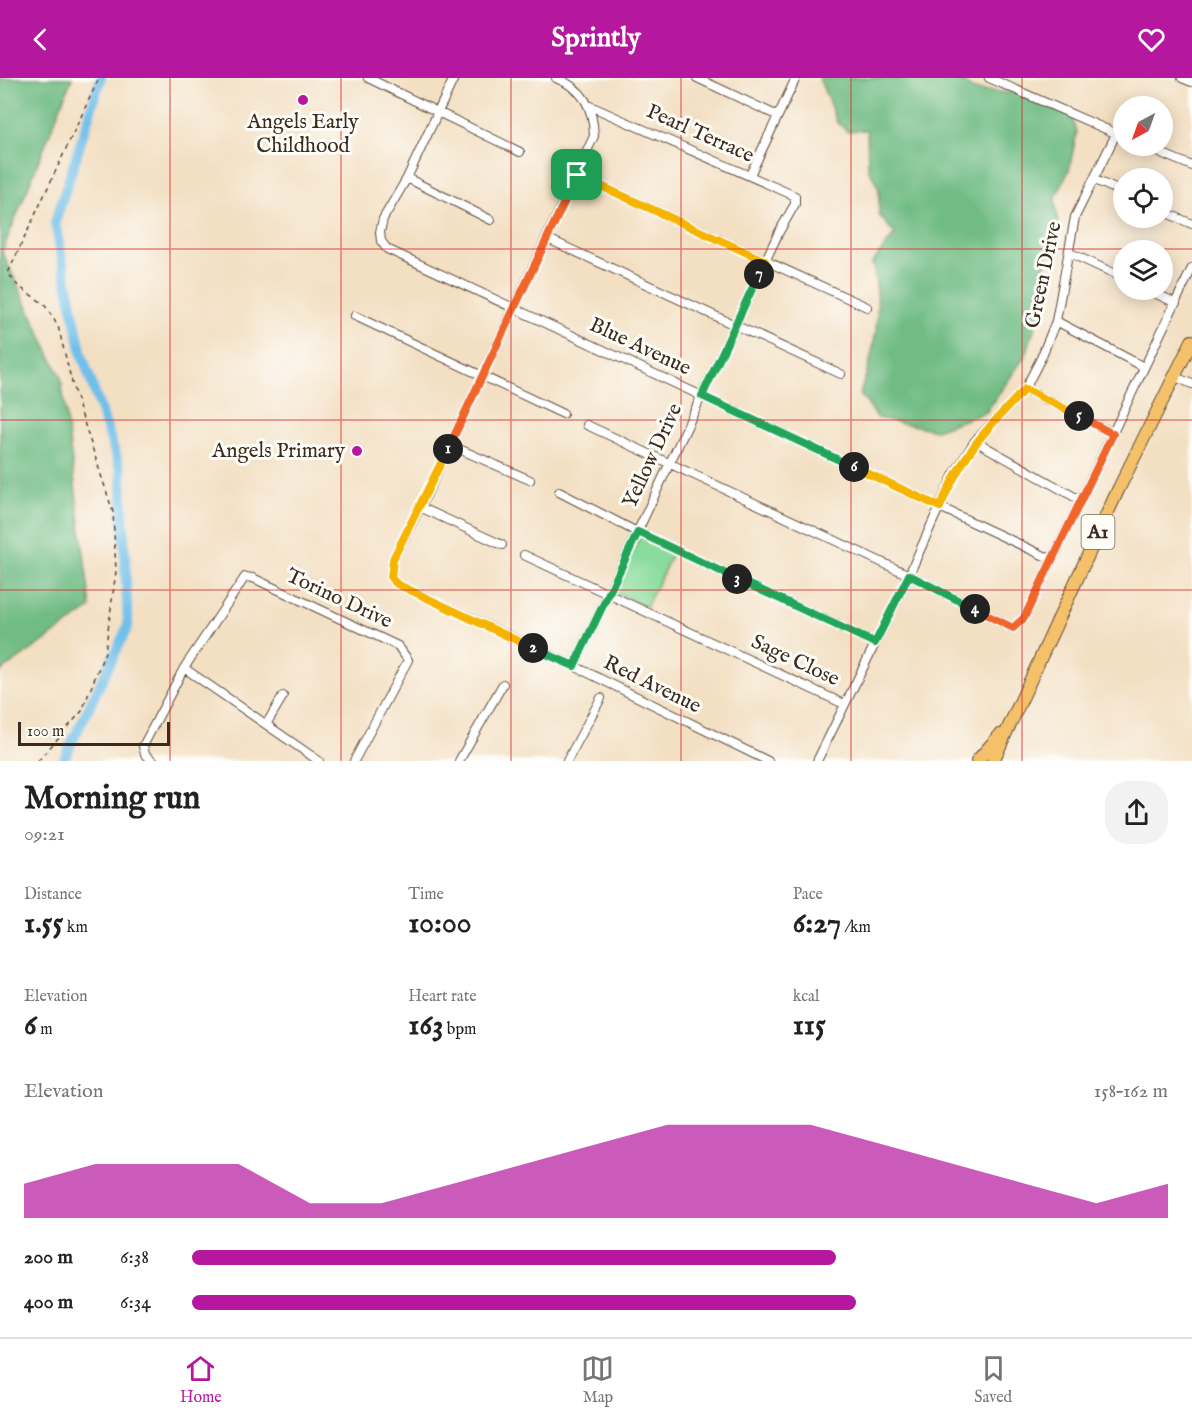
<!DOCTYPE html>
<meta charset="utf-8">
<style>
body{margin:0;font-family:"IM FELL English",serif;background:#f2f2f2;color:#222;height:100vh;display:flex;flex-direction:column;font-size:22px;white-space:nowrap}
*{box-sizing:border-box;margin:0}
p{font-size:20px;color:#767676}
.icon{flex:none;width:33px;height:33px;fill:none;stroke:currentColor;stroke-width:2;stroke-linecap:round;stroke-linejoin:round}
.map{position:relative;height:683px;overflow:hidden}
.drawer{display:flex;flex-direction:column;background:#fff;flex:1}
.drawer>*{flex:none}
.needle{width:39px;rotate:221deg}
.controls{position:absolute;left:1113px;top:18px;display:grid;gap:12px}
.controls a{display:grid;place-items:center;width:60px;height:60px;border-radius:50%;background:#fff;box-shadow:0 3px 15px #0003;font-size:30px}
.scale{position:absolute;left:18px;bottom:15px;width:152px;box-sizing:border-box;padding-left:6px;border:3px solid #3b2a1e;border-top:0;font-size:16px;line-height:21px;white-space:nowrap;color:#3b2a1e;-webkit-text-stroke:4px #fdfcf7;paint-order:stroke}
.pin{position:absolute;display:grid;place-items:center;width:51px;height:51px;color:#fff;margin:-26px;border-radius:12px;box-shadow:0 3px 9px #0006}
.km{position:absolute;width:30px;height:30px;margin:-15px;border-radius:50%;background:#222;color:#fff;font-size:16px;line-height:30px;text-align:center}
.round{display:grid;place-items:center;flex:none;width:63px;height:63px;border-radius:24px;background:#f2f2f2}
.headline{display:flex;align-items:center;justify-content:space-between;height:102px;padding:0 24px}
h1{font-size:33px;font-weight:800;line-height:45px}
.stats{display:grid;grid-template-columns:repeat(3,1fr);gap:9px;height:102px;padding:6px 24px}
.stats div{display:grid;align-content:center}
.stats b{font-size:30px;font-weight:800}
.stats small{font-size:16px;font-weight:400}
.stats p{font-size:16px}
.chart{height:168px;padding:12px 24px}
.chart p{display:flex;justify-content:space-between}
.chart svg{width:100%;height:108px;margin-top:6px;fill:#b5179e;opacity:.7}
ul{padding:0 24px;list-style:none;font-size:20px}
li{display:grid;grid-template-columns:96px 72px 1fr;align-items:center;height:45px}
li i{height:15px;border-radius:8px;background:#b5179e}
header{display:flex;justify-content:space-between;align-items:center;height:78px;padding:0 24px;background:#b5179e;color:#fff;font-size:27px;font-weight:800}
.tab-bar{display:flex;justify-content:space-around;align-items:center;height:84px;border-top:2px solid #e0e0e0;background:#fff;font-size:16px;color:#767676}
.tab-bar a{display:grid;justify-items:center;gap:3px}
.tab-bar .on{color:#b5179e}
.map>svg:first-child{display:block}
</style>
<header><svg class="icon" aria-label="back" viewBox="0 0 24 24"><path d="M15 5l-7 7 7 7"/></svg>Sprintly<svg class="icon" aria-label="heart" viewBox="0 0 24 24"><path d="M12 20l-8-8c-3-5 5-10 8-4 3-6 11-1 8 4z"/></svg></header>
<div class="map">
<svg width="1192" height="683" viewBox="0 0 1192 683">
<rect width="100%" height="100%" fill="#fdfcf7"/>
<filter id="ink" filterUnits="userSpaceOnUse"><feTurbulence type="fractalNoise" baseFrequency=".0167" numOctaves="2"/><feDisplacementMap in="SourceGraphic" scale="12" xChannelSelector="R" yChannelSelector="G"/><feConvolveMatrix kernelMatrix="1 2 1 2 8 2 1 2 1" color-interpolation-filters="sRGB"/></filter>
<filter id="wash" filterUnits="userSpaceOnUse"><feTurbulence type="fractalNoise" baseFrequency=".008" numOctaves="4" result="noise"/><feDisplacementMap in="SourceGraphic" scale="24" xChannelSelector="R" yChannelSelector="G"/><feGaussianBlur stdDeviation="1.35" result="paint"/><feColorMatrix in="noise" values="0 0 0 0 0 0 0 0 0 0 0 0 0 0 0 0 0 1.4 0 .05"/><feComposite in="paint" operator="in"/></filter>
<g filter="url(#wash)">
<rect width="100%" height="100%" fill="#f3dfc2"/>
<path fill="#8adc9d" stroke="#62835e" stroke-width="1.5" d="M 640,458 L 673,474 L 646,529 L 614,514 Z"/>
<path fill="#6fbc84" stroke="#557351" stroke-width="1.5" d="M 0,0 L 72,0 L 2,174 L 61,300 L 91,530 L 0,594 Z
M 819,0 L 956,0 L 974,12 L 1014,15 L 1071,37 L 1077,54 L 1069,92 L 1055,121 L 1058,146 L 1043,194 L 1038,239 L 1026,277 L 986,334 L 936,352 L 878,340 L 860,316 C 875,273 884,229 872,185 L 895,156 L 879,137 L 879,111 L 868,90 L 867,52 L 847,53 L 837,44 Z"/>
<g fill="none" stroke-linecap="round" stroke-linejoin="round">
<path stroke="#70bfea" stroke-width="10" d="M 63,683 L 128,548 L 121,392 L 82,277 L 55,145 L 101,0"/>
</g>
</g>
<g filter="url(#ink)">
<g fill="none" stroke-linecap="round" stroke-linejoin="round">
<defs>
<path id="street" d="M 368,0 L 520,74
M 454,0 L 407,100 L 383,141 L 380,154 L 381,163 L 387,171 L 1051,481
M 556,0 C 584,11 593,29 594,58 L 427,416 L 393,481 L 391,500 L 397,506 L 574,588 L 768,683
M 697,0 L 778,38
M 989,0 L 1124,59
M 1182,0 L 1192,4
M 1144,68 L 1192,88
M 577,97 L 867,229
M 750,97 L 796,0
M 407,100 L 491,142
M 1095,102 L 1124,115
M 1162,133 L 1192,146
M 546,160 L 841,296
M 1070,175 L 1124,200
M 1148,212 L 1176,225
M 355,238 L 563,336
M 1056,243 L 1144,289
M 1173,298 L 1192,306
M 1025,311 L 1113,355
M 587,347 L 909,497 L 1013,550 L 1024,540 L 1192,190
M 975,363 L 1080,422
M 450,367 L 530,402
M 559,414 L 637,454 L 875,565
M 420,429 L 502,467
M 524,477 L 844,626
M 574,588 L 779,154 L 795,126 L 795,118 L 786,114 L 590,28
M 184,590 L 319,683
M 267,645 L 283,618
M 153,683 L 145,676 L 143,668 L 184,590 L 245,499 L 253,500 L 398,568 L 408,582 L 354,683
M 459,683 L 503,606
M 567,683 L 601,620
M 817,683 L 909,497 L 953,398 L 975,363 L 1025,311 L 1041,280 L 1056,243 L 1075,139 L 1116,56"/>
<path id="primary" d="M 977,683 L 1000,657
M 993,683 L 1119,410 L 1192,263"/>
</defs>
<use href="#street" stroke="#574537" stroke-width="10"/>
<use href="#primary" stroke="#574537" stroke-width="14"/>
<path stroke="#574537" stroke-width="1.5" stroke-dasharray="4.5 4.5" stroke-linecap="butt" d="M 38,683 L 82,633 L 105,574 L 116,493 L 113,434 L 74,313 L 58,248 L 44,226 L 18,208 L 8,195 L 99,0"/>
<use href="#street" stroke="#fff" stroke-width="8"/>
<use href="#primary" stroke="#f4c16b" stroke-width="12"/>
</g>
</g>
<g fill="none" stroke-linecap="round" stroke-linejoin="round" filter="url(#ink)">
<defs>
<path id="split-1" d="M 448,371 L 577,97"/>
<path id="split-2" d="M 448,371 L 393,481 L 391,500 L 397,506 L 533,570"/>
<path id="split-3" d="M 533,570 L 574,588 L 638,454 L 737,501"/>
<path id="split-4" d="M 737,501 L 875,565 L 909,497 L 975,531"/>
<path id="split-5" d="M 975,531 L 1013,550 L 1024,540 L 1113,356 L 1079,338"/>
<path id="split-6" d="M 854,389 L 940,429 C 963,375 985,352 1025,311 L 1079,338"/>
<path id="split-7" d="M 759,196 L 702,318 L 854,389"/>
<path id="split-8" d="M 577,97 L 765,183 L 759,196"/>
</defs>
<use href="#split-1" stroke="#fff" stroke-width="12"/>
<use href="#split-2" stroke="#fff" stroke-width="12"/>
<use href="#split-3" stroke="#fff" stroke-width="12"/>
<use href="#split-4" stroke="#fff" stroke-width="12"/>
<use href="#split-5" stroke="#fff" stroke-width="12"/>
<use href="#split-6" stroke="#fff" stroke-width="12"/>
<use href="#split-7" stroke="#fff" stroke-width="12"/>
<use href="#split-8" stroke="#fff" stroke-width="12"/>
<use href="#split-1" stroke="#f0652b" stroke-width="8"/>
<use href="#split-2" stroke="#f5b400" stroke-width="8"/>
<use href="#split-3" stroke="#22a559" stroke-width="8"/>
<use href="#split-4" stroke="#22a559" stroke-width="8"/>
<use href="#split-5" stroke="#f0652b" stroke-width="8"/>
<use href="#split-6" stroke="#f5b400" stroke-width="8"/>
<use href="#split-7" stroke="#22a559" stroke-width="8"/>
<use href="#split-8" stroke="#f5b400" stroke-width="8"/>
</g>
<path fill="none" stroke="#d62828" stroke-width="1.5" stroke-opacity="0.55" d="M 170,0 L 170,683M 341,0 L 341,683M 511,0 L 511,683M 681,0 L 681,683M 851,0 L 851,683M 1022,0 L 1022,683M 0,171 L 1192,171M 0,342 L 1192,342M 0,512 L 1192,512"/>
<g fill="#b5179e" stroke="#fdfcf7" stroke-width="2">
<circle cx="303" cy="22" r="6"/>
<circle cx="357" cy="373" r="6"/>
</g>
<g text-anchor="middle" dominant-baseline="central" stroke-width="6" stroke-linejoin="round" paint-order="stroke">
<rect fill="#fdfcf7" stroke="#75695f" stroke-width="1.5" x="1081.5" y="437" width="33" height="34" rx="4.5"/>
<g font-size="20" font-weight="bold" fill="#3b2a1e">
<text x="1098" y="454">A1</text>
</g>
<g font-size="21" fill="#3b2a1e" stroke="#fdfcf7">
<text x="303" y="44">Angels Early<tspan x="303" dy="24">Childhood</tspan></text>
<text x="345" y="373" text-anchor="end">Angels Primary</text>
</g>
<g font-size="21" fill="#3b2a1e" stroke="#fdfcf7">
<text transform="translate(700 56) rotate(24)">Pearl Terrace</text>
<text transform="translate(1044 197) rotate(-78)">Green Drive</text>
<text transform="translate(640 269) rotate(25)">Blue Avenue</text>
<text transform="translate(653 378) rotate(-65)">Yellow Drive</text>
<text transform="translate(339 521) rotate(25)">Torino Drive</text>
<text transform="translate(795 583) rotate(25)">Sage Close</text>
<text transform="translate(652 607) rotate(26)">Red Avenue</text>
</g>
</g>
</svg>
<div class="controls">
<a><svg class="needle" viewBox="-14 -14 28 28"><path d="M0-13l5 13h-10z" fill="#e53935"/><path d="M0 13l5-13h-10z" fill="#767676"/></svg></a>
<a><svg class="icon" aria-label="locate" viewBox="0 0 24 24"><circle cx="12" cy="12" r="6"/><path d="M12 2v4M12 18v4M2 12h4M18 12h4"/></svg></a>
<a><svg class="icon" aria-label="layers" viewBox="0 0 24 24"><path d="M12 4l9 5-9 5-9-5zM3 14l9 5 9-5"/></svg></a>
</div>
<div class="scale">100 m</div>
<div class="pin" style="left:577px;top:97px;background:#1e9e55"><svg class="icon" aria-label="arrive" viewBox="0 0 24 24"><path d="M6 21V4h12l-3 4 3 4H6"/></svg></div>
<b class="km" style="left:448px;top:371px">1</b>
<b class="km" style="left:533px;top:570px">2</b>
<b class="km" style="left:737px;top:501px">3</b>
<b class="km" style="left:975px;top:531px">4</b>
<b class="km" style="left:1079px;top:338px">5</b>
<b class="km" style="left:854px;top:389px">6</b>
<b class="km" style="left:759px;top:196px">7</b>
</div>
<section class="drawer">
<div class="headline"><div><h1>Morning run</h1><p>09:21</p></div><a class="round"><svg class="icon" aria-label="share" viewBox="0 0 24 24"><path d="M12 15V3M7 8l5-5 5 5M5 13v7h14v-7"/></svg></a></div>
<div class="stats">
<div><p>Distance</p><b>1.55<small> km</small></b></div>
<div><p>Time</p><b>10:00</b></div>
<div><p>Pace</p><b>6:27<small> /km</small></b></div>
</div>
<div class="stats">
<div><p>Elevation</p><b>6<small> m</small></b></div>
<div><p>Heart rate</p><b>163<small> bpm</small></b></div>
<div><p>kcal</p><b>115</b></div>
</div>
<div class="chart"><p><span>Elevation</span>158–162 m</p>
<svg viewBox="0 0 160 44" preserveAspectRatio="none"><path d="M0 44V30L10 22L20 22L30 22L40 38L50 38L60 30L70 22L80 14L90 6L100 6L110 6L120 14L130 22L140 30L150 38L160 30V44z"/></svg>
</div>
<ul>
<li><b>200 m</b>6:38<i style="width:66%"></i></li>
<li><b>400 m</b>6:34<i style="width:68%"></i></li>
</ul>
</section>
<nav class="tab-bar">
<a class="on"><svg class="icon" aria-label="home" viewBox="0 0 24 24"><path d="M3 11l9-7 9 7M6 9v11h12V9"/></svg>Home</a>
<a><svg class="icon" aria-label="map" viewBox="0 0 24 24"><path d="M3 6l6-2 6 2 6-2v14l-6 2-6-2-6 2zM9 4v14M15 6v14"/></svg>Map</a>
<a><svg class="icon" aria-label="saved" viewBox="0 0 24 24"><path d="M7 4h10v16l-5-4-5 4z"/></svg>Saved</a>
</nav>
